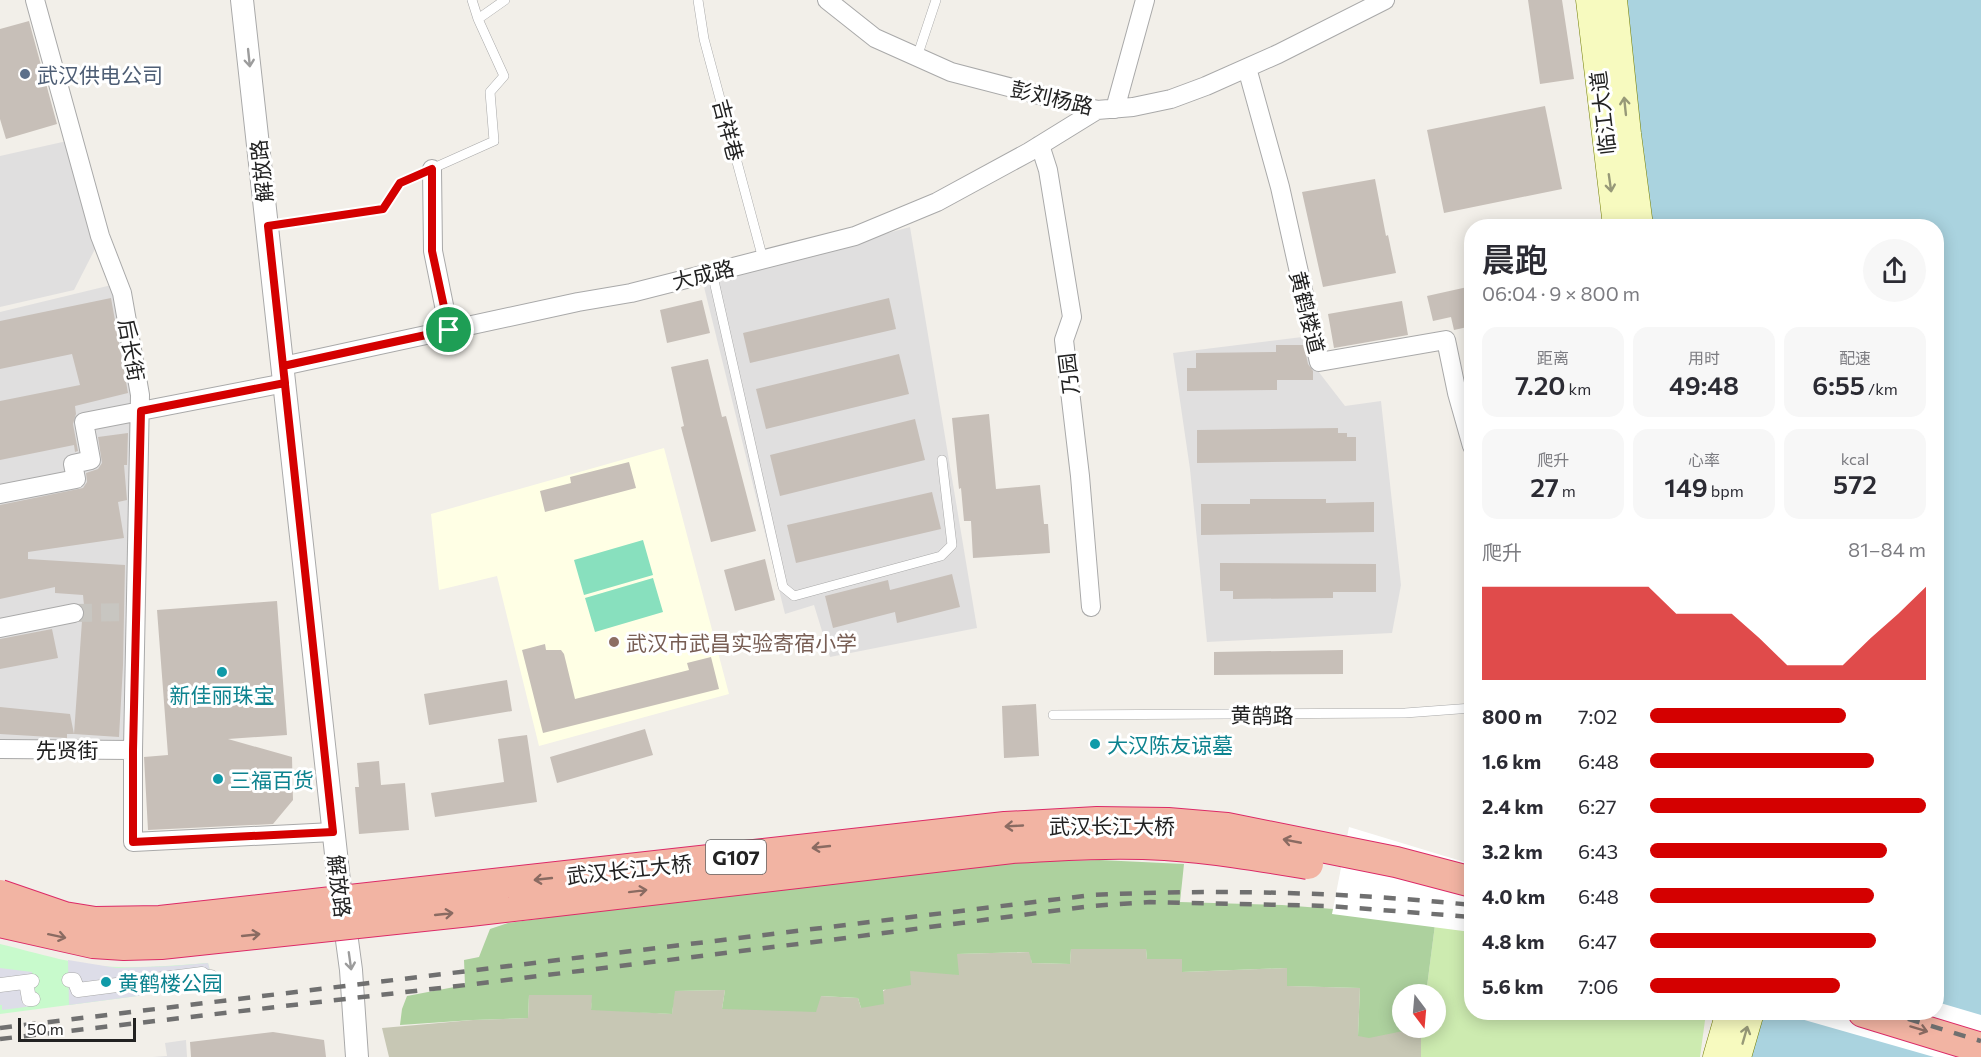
<!DOCTYPE html>
<html lang="zh">
<meta charset="utf-8">
<style>
body{margin:0;font-family:Commissioner,"Noto Sans SC",sans-serif;background:#f7f7f7;color:#2b2b33;height:100vh;display:flex;flex-direction:column;font-size:22px;white-space:nowrap}
*{box-sizing:border-box;margin:0}
p{font-size:20px;color:#7c7c81}
.icon{flex:none;width:33px;height:33px;fill:none;stroke:currentColor;stroke-width:2;stroke-linecap:round;stroke-linejoin:round}
.map{position:relative;flex:1;overflow:hidden}
.side{position:absolute;left:1464px;top:219px;width:480px;height:801px;display:flex;flex-direction:column;background:#fff;border-radius:24px;box-shadow:0 3px 15px #0003}
.side>*{flex:none}
.needle{width:39px;rotate:164deg}
.fabs{position:absolute;left:1392px;top:984px;display:grid;gap:12px}
.fabs a{display:grid;place-items:center;width:54px;height:54px;border-radius:50%;background:#fff;box-shadow:0 3px 15px #0003;font-size:30px}
.scale{position:absolute;left:18px;bottom:15px;width:118px;box-sizing:border-box;padding-left:6px;border:3px solid #222;border-top:0;font-size:16px;line-height:21px;white-space:nowrap;color:#222;-webkit-text-stroke:4px #fff;paint-order:stroke}
.pin{position:absolute;display:grid;place-items:center;width:51px;height:51px;color:#fff;margin:-26px;border:3px solid #fff;border-radius:50%;box-shadow:0 2px 6px #0007}
.round{display:grid;place-items:center;flex:none;width:63px;height:63px;border-radius:32px;background:#f7f7f7}
.head{display:flex;align-items:center;justify-content:space-between;height:102px;padding:0 18px}
h1{font-size:33px;font-weight:600;line-height:45px}
.stats{display:grid;grid-template-columns:repeat(3,1fr);gap:9px;height:102px;padding:6px 18px}
.stats div{display:grid;align-content:center;border-radius:15px;background:#f7f7f7;text-align:center}
.stats b{font-size:26px;font-weight:600}
.stats small{font-size:16px;font-weight:400}
.stats p{font-size:16px}
.chart{height:168px;padding:12px 18px}
.chart p{display:flex;justify-content:space-between}
.chart svg{width:100%;height:108px;margin-top:6px;fill:#d40000;opacity:.7}
ul{padding:0 18px;list-style:none;font-size:20px}
li{display:grid;grid-template-columns:96px 72px 1fr;align-items:center;height:45px}
li i{height:15px;border-radius:8px;background:#d40000}
.map>svg:first-child{display:block}
</style>
<div class="map">
<svg width="1981" height="1057" viewBox="0 0 1981 1057">
<rect width="100%" height="100%" fill="#f2efe9"/>
<path fill="#e0dfdf" d="M 67,141 L 96,247 L 74,290 L 0,307 L 0,156 Z
M 910,227 L 977,628 L 830,657 L 814,605 L 785,614 L 703,283 Z
M 124,282 L 149,428 L 138,740 L 0,742 L 0,312 Z
M 1310,336 L 1318,371 L 1345,406 L 1381,401 L 1401,585 L 1392,633 L 1207,642 L 1190,469 L 1173,353 Z
M 186,1040 L 187,1057 L 153,1057 L 167,1056 L 165,1043 Z"/>
<path fill="#ffffe5" d="M 664,448 L 729,694 L 539,746 L 497,576 L 439,590 L 431,514 Z"/>
<path fill="#c7c7b4" d="M 1071,949 L 1146,949 L 1147,959 L 1182,959 L 1183,972 L 1287,968 L 1288,986 L 1360,988 L 1358,1036 L 1421,1028 L 1421,1057 L 389,1057 L 382,1028 L 473,1020 L 528,1018 L 529,995 L 593,995 L 591,1009 L 672,1014 L 674,991 L 725,990 L 722,1009 L 820,996 L 858,998 L 861,1008 L 910,971 L 956,954 L 1030,952 L 1032,963 L 1070,964 Z"/>
<path fill="#cdebb0" d="M 1436,917 L 1471,922 L 1472,1012 L 1706,1013 L 1700,1057 L 1421,1057 L 1421,1028 L 1436,1028 L 1436,994 L 1426,994 Z"/>
<path fill="#add19e" d="M 1100,860 L 1184,864 L 1180,902 L 1282,905 L 1436,917 L 1426,994 L 1402,994 L 1402,1028 L 1418,1028 L 1369,1038 L 1358,1036 L 1360,988 L 1287,986 L 1287,968 L 1182,972 L 1182,959 L 1147,959 L 1146,949 L 1071,949 L 1070,964 L 1032,963 L 1029,952 L 957,954 L 959,975 L 910,971 L 911,985 L 883,990 L 884,1004 L 861,1008 L 858,998 L 821,996 L 816,1012 L 722,1009 L 725,990 L 675,991 L 672,1014 L 591,1010 L 592,995 L 529,995 L 528,1018 L 473,1020 L 400,1025 L 402,1009 L 407,996 L 465,985 L 464,960 L 479,957 L 490,929 L 508,923 L 676,900 L 1005,862 Z"/>
<path fill="#c8facc" d="M 0,944 C 38,953 80,967 119,967 C 149,968 179,965 208,963 L 214,986 L 0,1014 Z"/>
<path fill="#88e0be" d="M 643,540 L 653,575 L 584,595 L 574,560 Z
M 653,578 L 663,612 L 595,632 L 585,598 Z"/>
<path fill="#dddde8" d="M 68,960 L 117,968 L 172,966 L 208,963 L 214,986 L 69,1005 Z
M 0,968 L 32,972 L 33,1006 L 2,1010 L 2,1005 L 0,1005 Z"/>
<path fill="#aad3df" d="M 1622,0 L 1981,0 L 1981,1057 L 1742,1057 L 1750,1013 L 1936,1012 L 1936,226 L 1630,226 Z"/>
<path fill="#fff" d="M 1349,827 L 1471,864 L 1471,932 L 1332,914 Z
M 1937,1002 L 1981,1015 L 1981,1057 L 1934,1057 L 1780,1013 L 1936,1012 Z"/>
<path fill="#c7bfb8" d="M 1528,0 L 1562,0 L 1574,79 L 1540,84 Z
M 29,21 L 57,124 L 6,139 L 0,119 L 0,29 Z
M 1545,106 L 1562,189 L 1444,213 L 1427,130 Z
M 1375,179 L 1386,236 L 1388,235 L 1396,273 L 1323,287 L 1302,192 Z
M 1472,286 L 1472,326 L 1454,330 L 1451,317 L 1433,321 L 1427,296 Z
M 111,298 L 128,393 L 75,406 L 76,414 L 73,424 L 78,451 L 75,452 L 74,445 L 0,460 L 0,401 L 80,385 L 72,354 L 0,369 L 0,321 Z
M 889,298 L 896,329 L 750,363 L 743,333 Z
M 702,300 L 710,333 L 667,343 L 660,310 Z
M 1402,301 L 1408,335 L 1334,348 L 1328,314 Z
M 1276,345 L 1304,345 L 1308,364 L 1313,371 L 1313,380 L 1277,380 L 1277,390 L 1187,391 L 1187,368 L 1196,368 L 1196,353 L 1276,352 Z
M 899,354 L 909,394 L 766,429 L 756,389 Z
M 708,359 L 722,417 L 726,416 L 756,531 L 711,542 L 681,427 L 684,426 L 671,367 Z
M 989,414 L 996,489 L 1040,485 L 1044,524 L 1048,524 L 1050,553 L 973,558 L 971,521 L 964,521 L 961,488 L 959,489 L 952,418 Z
M 915,419 L 925,460 L 780,496 L 770,455 Z
M 1338,428 L 1338,433 L 1347,433 L 1347,437 L 1356,437 L 1356,461 L 1197,463 L 1197,430 Z
M 128,433 L 127,465 L 124,465 L 127,500 L 118,502 L 124,538 L 28,552 L 28,559 L 125,565 L 123,665 L 119,737 L 74,734 L 82,621 L 85,616 L 83,595 L 55,593 L 55,587 L 0,599 L 0,505 L 83,488 L 87,482 L 86,473 L 98,469 L 102,463 L 98,437 Z
M 629,462 L 636,488 L 545,512 L 540,491 L 571,483 L 570,477 Z
M 932,492 L 941,529 L 796,563 L 787,525 Z
M 1250,499 L 1326,499 L 1326,503 L 1374,502 L 1374,532 L 1201,535 L 1201,504 L 1250,504 Z
M 765,559 L 775,600 L 735,611 L 724,570 Z
M 1220,563 L 1376,564 L 1376,592 L 1333,592 L 1333,598 L 1233,599 L 1233,591 L 1220,591 Z
M 952,574 L 960,607 L 897,623 L 895,612 L 833,628 L 825,596 L 888,580 L 890,590 Z
M 277,601 L 287,735 L 228,739 L 292,757 L 293,800 L 273,824 L 148,830 L 144,757 L 168,755 L 157,610 Z
M 52,629 L 58,658 L 0,669 L 0,639 Z
M 545,644 L 546,650 L 561,650 L 564,654 L 575,699 L 689,670 L 687,663 L 711,657 L 719,689 L 543,733 L 522,650 Z
M 1343,650 L 1343,674 L 1214,675 L 1214,652 Z
M 507,680 L 512,711 L 429,725 L 424,694 Z
M 1036,704 L 1039,756 L 1004,758 L 1002,706 Z
M 0,707 L 70,714 L 74,734 L 67,734 L 67,738 L 0,734 Z
M 645,729 L 653,755 L 557,783 L 550,757 Z
M 527,735 L 537,802 L 435,817 L 431,793 L 504,782 L 498,739 Z
M 379,761 L 381,785 L 405,783 L 409,830 L 359,834 L 355,787 L 359,787 L 357,763 Z
M 273,1032 L 324,1040 L 326,1057 L 191,1057 L 190,1042 Z"/>
<g fill="none" stroke-linecap="round" stroke-linejoin="round">
<path stroke="#c8c6c1" stroke-width="18" stroke-dasharray="18 9" stroke-linecap="butt" d="M 74,613 L 136,612"/>
<defs>
<path id="service" d="M 472,0 L 478,19
M 698,0 L 704,39 L 763,259
M 917,57 L 936,0
M 268,226 L 383,209 L 400,183 L 494,141 L 490,92 L 504,76 L 478,19 L 505,0
M 712,272 L 783,587 L 794,596 L 941,556 L 952,545 L 942,460
M 1053,715 L 1405,713 L 1472,708"/>
<path id="pedestrian" d="M 69,980 L 74,980 L 78,990
M 26,982 L 29,999 L 33,999
M 0,985 L 32,981
M 78,990 L 202,974 L 206,977 L 211,977"/>
<path id="minor" d="M 35,0 L 100,236 L 122,293 L 140,395 L 133,750 L 133,842 L 333,832
M 827,0 L 875,38 L 951,72 L 1097,110 L 1133,107 L 1171,99 L 1206,86 L 1278,54 L 1385,0
M 1247,68 L 1280,187 L 1319,362 L 1446,340 L 1457,393 L 1472,446
M 1115,109 L 1145,0
M 1040,145 L 1048,170 L 1072,317 L 1064,340 L 1080,476 L 1091,607
M 432,169 L 433,251 L 449,330
M 283,366 L 578,302 L 631,293 L 855,236 L 937,202 L 1029,152 L 1097,110
M 0,494 L 76,479 L 73,464 L 91,460 L 84,422 L 285,383
M 0,628 L 74,613
M 0,749 L 133,750"/>
<path id="tertiary" d="M 242,0 L 339,881 L 351,970 L 357,1057"/>
<path id="secondary" d="M 1589,0 L 1616,226
M 1614,0 L 1628,134 L 1640,226
M 1716,1057 L 1729,1012
M 1738,1057 L 1751,1012"/>
<path id="trunk" d="M 1863,1012 L 1981,1048"/>
</defs>
<use href="#service" stroke="#a9a9a9" stroke-width="10"/>
<use href="#pedestrian" stroke="#a9a9a9" stroke-width="15"/>
<use href="#minor" stroke="#a9a9a9" stroke-width="20"/>
<use href="#tertiary" stroke="#a9a9a9" stroke-width="24"/>
<use href="#secondary" stroke="#707d05" stroke-width="27"/>
<use href="#trunk" stroke="#dc2a67" stroke-width="32"/>
<use href="#service" stroke="#fff" stroke-width="9"/>
<use href="#pedestrian" stroke="#fff" stroke-width="14"/>
<use href="#minor" stroke="#fff" stroke-width="18"/>
<use href="#tertiary" stroke="#fff" stroke-width="22"/>
<use href="#secondary" stroke="#f7fabf" stroke-width="26"/>
<use href="#trunk" stroke="#f2b4a3" stroke-width="30"/>
<path stroke="#707070" stroke-width="4.5" stroke-dasharray="12 12" stroke-linecap="butt" d="M 1885,1012 L 1981,1041
M 0,1028 L 1092,895 C 1218,889 1345,892 1472,905
M 0,1039 L 466,985 L 830,940 L 1091,906 L 1150,902 L 1329,906 L 1472,917"/>
<defs>
<path id="trunk-bridge" d="M 0,895 L 64,917 L 95,922 L 160,921 L 1005,827 L 1097,822 L 1168,823 L 1227,828 L 1396,862 L 1472,882
M 0,922 L 93,943 L 124,945 L 161,944 L 470,911 L 1012,848 C 1064,845 1114,842 1165,845 C 1213,848 1260,856 1308,864"/>
</defs>
<use href="#trunk-bridge" stroke="#dc2a67" stroke-width="32" stroke-linecap="butt"/>
<use href="#trunk-bridge" stroke="#f2b4a3" stroke-width="30"/>
</g>
<defs><path id="oneway-shaft" d="M-6 0H5M1.5-3L5.5 0L1.5 3" fill="none" stroke-width="1.6" stroke-linecap="round" stroke-linejoin="round" transform="scale(1.5)"/></defs>
<g stroke="#9c9c9c">
<use href="#oneway-shaft" transform="translate(249 58) rotate(84)"/>
<use href="#oneway-shaft" transform="translate(350 961) rotate(82)"/>
</g>
<g stroke="#979978">
<use href="#oneway-shaft" transform="translate(1625 106) rotate(-96)"/>
<use href="#oneway-shaft" transform="translate(1610 183) rotate(82)"/>
<use href="#oneway-shaft" transform="translate(1745 1035) rotate(-74)"/>
</g>
<g stroke="#8a6b62">
<use href="#oneway-shaft" transform="translate(1014 826) rotate(177)"/>
<use href="#oneway-shaft" transform="translate(1292 841) rotate(-169)"/>
<use href="#oneway-shaft" transform="translate(821 847) rotate(174)"/>
<use href="#oneway-shaft" transform="translate(543 879) rotate(174)"/>
<use href="#oneway-shaft" transform="translate(638 891) rotate(-7)"/>
<use href="#oneway-shaft" transform="translate(444 914) rotate(-6)"/>
<use href="#oneway-shaft" transform="translate(251 935) rotate(-6)"/>
<use href="#oneway-shaft" transform="translate(57 936) rotate(12)"/>
<use href="#oneway-shaft" transform="translate(1919 1029) rotate(17)"/>
</g>
<g fill="none" stroke-linecap="round" stroke-linejoin="round">
<defs>
<path id="route" d="M 449,330 L 283,366 L 285,383 L 141,411 L 133,750 L 133,842 L 333,832 L 268,226 L 383,209 L 400,183 L 432,169 L 432,251 L 449,330"/>
</defs>
<use href="#route" stroke="#fff" stroke-width="12"/>
<use href="#route" stroke="#d40000" stroke-width="8"/>
</g>
<circle fill="#5c6f8a" stroke="#fff" stroke-width="2" cx="25" cy="74" r="6"/>
<circle fill="#8d6e63" stroke="#fff" stroke-width="2" cx="614" cy="642" r="6"/>
<g fill="#0f9aa8" stroke="#fff" stroke-width="2">
<circle cx="222" cy="672" r="6"/>
<circle cx="1095" cy="744" r="6"/>
<circle cx="218" cy="779" r="6"/>
<circle cx="106" cy="982" r="6"/>
</g>
<g text-anchor="middle" dominant-baseline="central" stroke-width="6" stroke-linejoin="round" paint-order="stroke">
<rect fill="#fff" stroke="#646464" stroke-width="1.5" x="706" y="840" width="60" height="34" rx="4.5"/>
<g font-size="20" font-weight="bold" fill="#222">
<text x="736" y="857">G107</text>
</g>
<g font-size="21" fill="#4e5e75" stroke="#fff" text-anchor="start">
<text x="37" y="74">武汉供电公司</text>
</g>
<g font-size="21" fill="#222" stroke="#fff">
<text transform="translate(1052 97) rotate(13)">彭刘杨路</text>
<text transform="translate(1602 113) rotate(-97)">临江大道</text>
<text transform="translate(729 130) rotate(75)">吉祥巷</text>
<text transform="translate(261 171) rotate(-96)">解放路</text>
<text transform="translate(703 274) rotate(-14)">大成路</text>
<text transform="translate(1308 312) rotate(76)">黄鹤楼道</text>
<text transform="translate(132 350) rotate(80)">后长街</text>
<text transform="translate(1068 374) rotate(-97)">乃园</text>
<text x="1262" y="714">黄鹄路</text>
<text x="67" y="749">先贤街</text>
<text x="1112" y="825">武汉长江大桥</text>
<text transform="translate(629 869) rotate(-6)">武汉长江大桥</text>
<text transform="translate(340 886) rotate(83)">解放路</text>
</g>
<g font-size="21" fill="#785e54" stroke="#fff" text-anchor="start">
<text x="626" y="642">武汉市武昌实验寄宿小学</text>
</g>
<g font-size="21" fill="#0d838f" stroke="#fff" text-anchor="start">
<text x="222" y="694" text-anchor="middle">新佳丽珠宝</text>
<text x="1107" y="744">大汉陈友谅墓</text>
<text x="230" y="779">三福百货</text>
<text x="118" y="982">黄鹤楼公园</text>
</g>
</g>
</svg>
<div class="fabs">
<a><svg class="needle" viewBox="-14 -14 28 28"><path d="M0-13l5 13h-10z" fill="#e53935"/><path d="M0 13l5-13h-10z" fill="#7c7c81"/></svg></a>
</div>
<div class="scale">50 m</div>
<div class="pin" style="left:449px;top:330px;background:#1e9e55"><svg class="icon" aria-label="arrive" viewBox="0 0 24 24"><path d="M6 21V4h12l-3 4 3 4H6"/></svg></div>
<section class="side">
<div class="head"><div><h1>晨跑</h1><p>06:04 · 9 × 800 m</p></div><a class="round"><svg class="icon" aria-label="share" viewBox="0 0 24 24"><path d="M12 15V3M7 8l5-5 5 5M5 13v7h14v-7"/></svg></a></div>
<div class="stats">
<div><p>距离</p><b>7.20<small> km</small></b></div>
<div><p>用时</p><b>49:48</b></div>
<div><p>配速</p><b>6:55<small> /km</small></b></div>
</div>
<div class="stats">
<div><p>爬升</p><b>27<small> m</small></b></div>
<div><p>心率</p><b>149<small> bpm</small></b></div>
<div><p>kcal</p><b>572</b></div>
</div>
<div class="chart"><p><span>爬升</span>81–84 m</p>
<svg viewBox="0 0 160 44" preserveAspectRatio="none"><path d="M0 44V6L10 6L20 6L30 6L40 6L50 6L60 6L70 17L80 17L90 17L100 27L110 38L120 38L130 38L140 27L150 17L160 6V44z"/></svg>
</div>
<ul>
<li><b>800 m</b>7:02<i style="width:71%"></i></li>
<li><b>1.6 km</b>6:48<i style="width:81%"></i></li>
<li><b>2.4 km</b>6:27<i style="width:100%"></i></li>
<li><b>3.2 km</b>6:43<i style="width:86%"></i></li>
<li><b>4.0 km</b>6:48<i style="width:81%"></i></li>
<li><b>4.8 km</b>6:47<i style="width:82%"></i></li>
<li><b>5.6 km</b>7:06<i style="width:69%"></i></li>
</ul>
</section>
</div>
